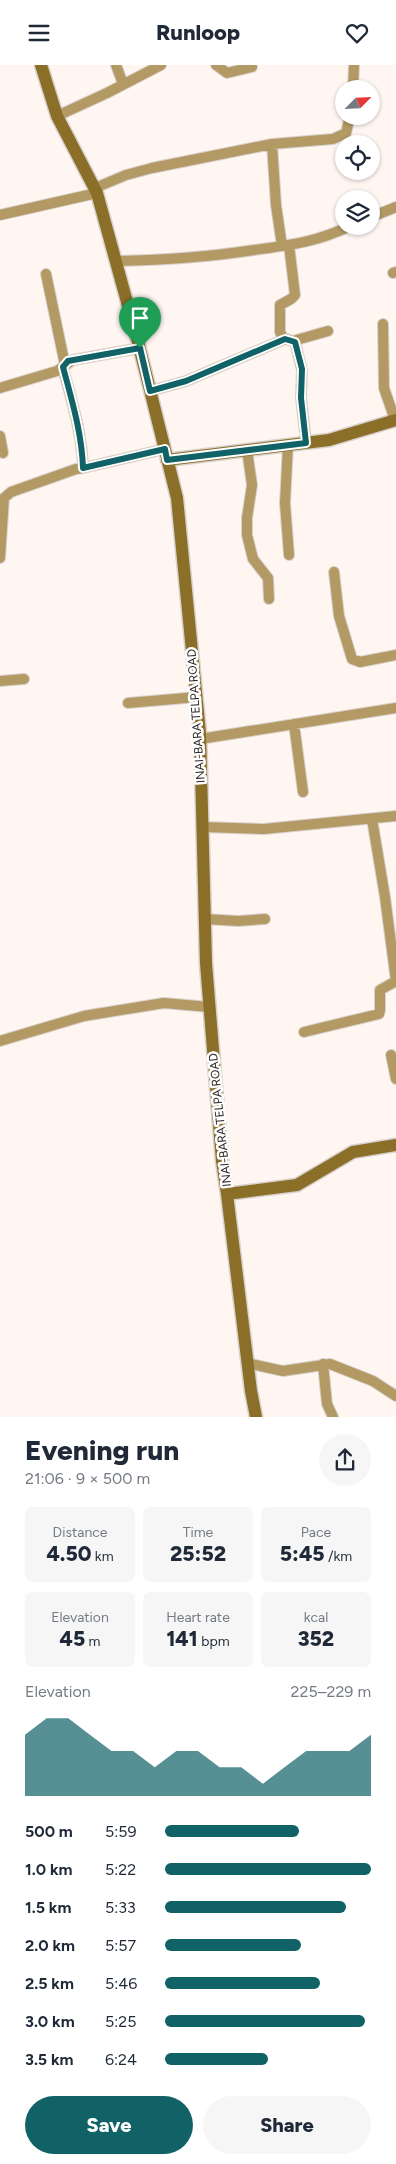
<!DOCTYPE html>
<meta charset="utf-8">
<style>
body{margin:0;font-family:Figtree,sans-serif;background:#f6f6f7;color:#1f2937;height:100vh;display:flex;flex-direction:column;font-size:19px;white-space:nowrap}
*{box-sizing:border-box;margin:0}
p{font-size:16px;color:#747a83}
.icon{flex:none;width:28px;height:28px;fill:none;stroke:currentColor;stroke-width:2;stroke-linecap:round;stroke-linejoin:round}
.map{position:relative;height:1352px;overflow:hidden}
.details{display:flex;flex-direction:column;background:#fff;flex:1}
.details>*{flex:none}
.needle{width:32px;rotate:66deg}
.buttons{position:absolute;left:335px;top:15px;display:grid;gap:10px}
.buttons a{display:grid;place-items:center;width:45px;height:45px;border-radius:50%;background:#fff;box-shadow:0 1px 4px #0004;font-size:25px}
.pin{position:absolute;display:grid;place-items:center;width:42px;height:42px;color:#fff;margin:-51px -21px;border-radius:50% 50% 50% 0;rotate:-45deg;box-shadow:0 0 5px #0007}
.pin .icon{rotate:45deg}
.round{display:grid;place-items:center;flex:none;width:52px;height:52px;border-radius:26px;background:#f6f6f7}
.headline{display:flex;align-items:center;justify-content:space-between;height:85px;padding:0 25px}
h1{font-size:28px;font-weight:800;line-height:38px}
.stats{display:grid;grid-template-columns:repeat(3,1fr);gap:8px;height:85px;padding:5px 25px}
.stats div{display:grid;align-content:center;border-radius:8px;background:#f6f6f7;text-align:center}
.stats b{font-size:21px;font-weight:800}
.stats small{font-size:14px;font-weight:400}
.stats p{font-size:14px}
.chart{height:140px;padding:10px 25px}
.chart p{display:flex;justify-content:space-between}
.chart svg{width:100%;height:90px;margin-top:5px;fill:#116267;opacity:.7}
.action{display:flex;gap:10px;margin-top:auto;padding:10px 25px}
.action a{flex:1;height:58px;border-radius:30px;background:#116267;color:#fff;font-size:20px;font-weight:800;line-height:58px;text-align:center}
.action a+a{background:#f6f6f7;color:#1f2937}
ul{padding:0 25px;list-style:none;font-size:16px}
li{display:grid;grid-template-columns:80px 60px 1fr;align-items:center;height:38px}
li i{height:12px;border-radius:6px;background:#116267}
header{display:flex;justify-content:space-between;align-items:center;height:65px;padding:0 25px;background:#fff;font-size:22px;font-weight:800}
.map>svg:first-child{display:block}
</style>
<header><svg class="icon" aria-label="menu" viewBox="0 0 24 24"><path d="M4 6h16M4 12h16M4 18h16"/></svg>Runloop<svg class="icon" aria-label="heart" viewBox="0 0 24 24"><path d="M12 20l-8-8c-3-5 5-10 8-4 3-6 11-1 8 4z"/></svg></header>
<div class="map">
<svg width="396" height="1352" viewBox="0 0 396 1352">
<rect width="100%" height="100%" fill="#fff6f2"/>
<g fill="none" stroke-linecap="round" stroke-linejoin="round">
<defs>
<path id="street" d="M 116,0 L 123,19
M 216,0 L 227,8 L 252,2
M 353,24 L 354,0
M 57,51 L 107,28 L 161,0
M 272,79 L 276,140 L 282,181
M 95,123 L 126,110 L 152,103 L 272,79 L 333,74 L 346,68 L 350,51
M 0,150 L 97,128
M 371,152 L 396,142
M 289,180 L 295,230 L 291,234 L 280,240 L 280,267 L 283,273 L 295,277 L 302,305 L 301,333 L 306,377
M 117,196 C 163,195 208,192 254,185 C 290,180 317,177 350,161
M 393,208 L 396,207
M 46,209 L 65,300
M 383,259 L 384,323 L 395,355
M 293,276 L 328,266
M 0,323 L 57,306 L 73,295 L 140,283
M 150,326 L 186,316 L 285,274
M 0,371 L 3,388
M 288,380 L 285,438 L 289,490
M 247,385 L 252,420 L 247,453 L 247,470 L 253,494 L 268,513 L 269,534
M 83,403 L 165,384
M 0,493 L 4,433 L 11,427 L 76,404 L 83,403 C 82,368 72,337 63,303
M 334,507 L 339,551 L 352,594 L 360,597 L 396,590
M 0,616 L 24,614
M 128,638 L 197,632
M 294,659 L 303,727
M 200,674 L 396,643
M 203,762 L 264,764 L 396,751
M 205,854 L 238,856 L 265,854
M 304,967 L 379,949 L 380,945 L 380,925 L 396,916 L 385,832 L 372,754
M 0,976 L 84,951 L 164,938 L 209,942
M 391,990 L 396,1014
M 247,1298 L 283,1306 L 330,1299 L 373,1316 L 396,1331
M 323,1299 L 327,1339 L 333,1352"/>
<path id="secondary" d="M 41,0 L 57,51 L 97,128 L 138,277 L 177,433 L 200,668 L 206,898 L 222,1096 L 227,1129 L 251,1326 L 256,1352
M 167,395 L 329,375 L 396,355
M 227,1129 L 297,1120 L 353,1087 L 396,1080"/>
</defs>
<use href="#street" stroke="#d9d1cd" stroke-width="12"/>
<use href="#secondary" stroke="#d9d1cd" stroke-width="15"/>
<use href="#street" stroke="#b39a64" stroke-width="10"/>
<use href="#secondary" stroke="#8b6e28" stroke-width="12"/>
</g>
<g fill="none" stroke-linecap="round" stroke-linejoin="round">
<defs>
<path id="route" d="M 285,274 L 295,277 L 302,304 L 301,333 L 306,378 L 167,395 L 165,384 L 83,403 C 82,369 72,336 63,302 L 68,296 L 140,283 L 150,326 L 186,316 Z"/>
</defs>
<use href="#route" stroke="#fff" stroke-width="10"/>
<use href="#route" stroke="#116267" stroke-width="6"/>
</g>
<g text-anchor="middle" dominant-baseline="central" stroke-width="5" stroke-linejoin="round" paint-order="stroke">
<g font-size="12" fill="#2d2725" stroke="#fff">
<text transform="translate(196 651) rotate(-94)">INAI-BARA TELPA ROAD</text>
<text transform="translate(220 1055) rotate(-96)">INAI-BARA TELPA ROAD</text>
</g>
</g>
</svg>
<div class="buttons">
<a><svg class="needle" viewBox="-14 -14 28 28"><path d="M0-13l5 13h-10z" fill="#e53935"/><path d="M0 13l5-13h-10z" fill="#747a83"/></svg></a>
<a><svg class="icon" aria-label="locate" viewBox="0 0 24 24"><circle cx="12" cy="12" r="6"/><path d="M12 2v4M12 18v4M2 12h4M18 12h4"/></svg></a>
<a><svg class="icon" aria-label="layers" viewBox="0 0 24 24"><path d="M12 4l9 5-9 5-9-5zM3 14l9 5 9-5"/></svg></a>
</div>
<div class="pin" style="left:140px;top:283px;background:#1e9e55"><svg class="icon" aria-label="arrive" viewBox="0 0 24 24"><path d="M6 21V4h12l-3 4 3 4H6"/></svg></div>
</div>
<section class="details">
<div class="headline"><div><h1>Evening run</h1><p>21:06 · 9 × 500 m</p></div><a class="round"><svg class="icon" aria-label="share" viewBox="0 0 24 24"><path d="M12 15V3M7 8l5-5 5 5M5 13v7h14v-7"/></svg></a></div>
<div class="stats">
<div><p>Distance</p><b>4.50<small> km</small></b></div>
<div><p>Time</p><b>25:52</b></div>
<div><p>Pace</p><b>5:45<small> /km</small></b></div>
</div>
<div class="stats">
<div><p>Elevation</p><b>45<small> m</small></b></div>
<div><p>Heart rate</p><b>141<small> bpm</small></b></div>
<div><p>kcal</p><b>352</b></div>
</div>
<div class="chart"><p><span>Elevation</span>225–229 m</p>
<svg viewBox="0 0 160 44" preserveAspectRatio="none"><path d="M0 44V14L10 6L20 6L30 14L40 22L50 22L60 30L70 22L80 22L90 30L100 30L110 38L120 30L130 22L140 22L150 22L160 14V44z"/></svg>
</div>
<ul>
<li><b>500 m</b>5:59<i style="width:65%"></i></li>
<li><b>1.0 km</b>5:22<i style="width:100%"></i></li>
<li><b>1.5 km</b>5:33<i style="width:88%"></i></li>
<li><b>2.0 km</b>5:57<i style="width:66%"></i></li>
<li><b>2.5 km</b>5:46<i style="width:75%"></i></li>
<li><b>3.0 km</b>5:25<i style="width:97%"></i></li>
<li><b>3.5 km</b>6:24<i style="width:50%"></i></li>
</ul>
<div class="action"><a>Save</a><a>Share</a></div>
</section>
